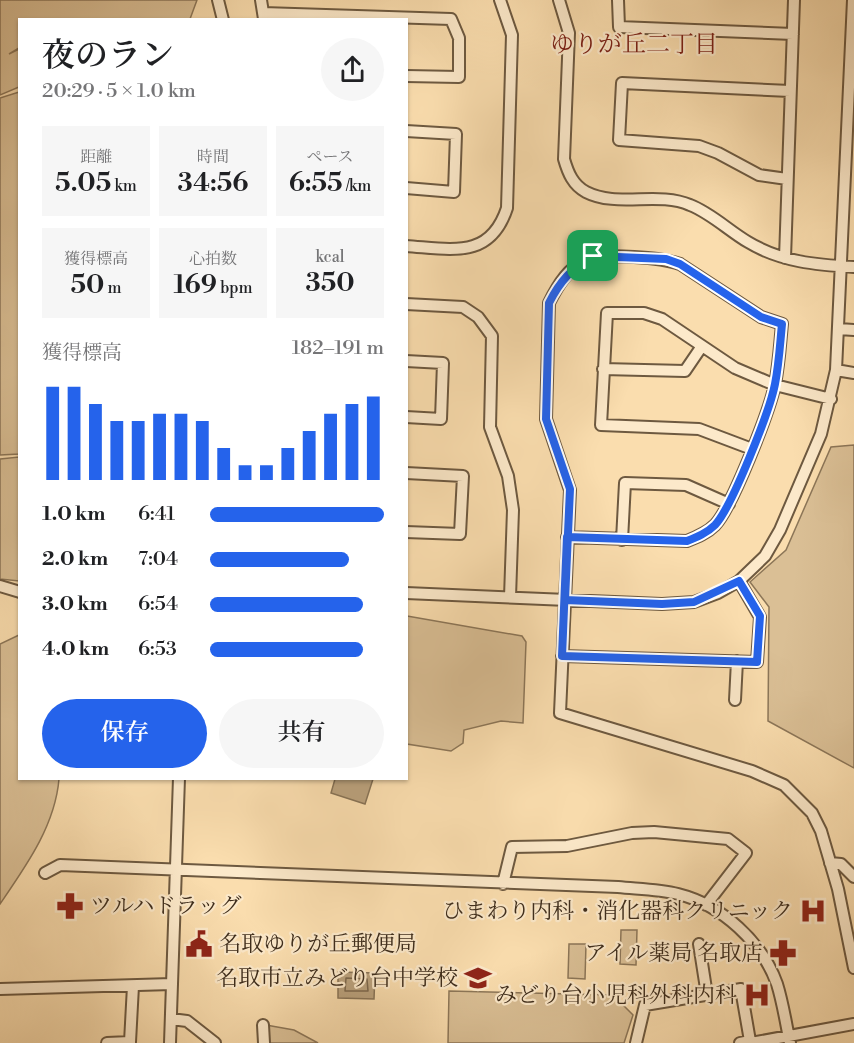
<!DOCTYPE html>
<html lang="ja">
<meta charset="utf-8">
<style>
body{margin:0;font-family:"Libre Bodoni","Noto Serif JP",serif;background:#f6f6f6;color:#202124;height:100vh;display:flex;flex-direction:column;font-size:22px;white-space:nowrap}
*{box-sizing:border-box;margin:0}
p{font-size:20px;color:#757577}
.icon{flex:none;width:33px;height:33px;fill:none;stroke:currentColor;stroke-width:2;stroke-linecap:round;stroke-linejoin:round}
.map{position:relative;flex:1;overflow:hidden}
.side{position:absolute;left:18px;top:18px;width:390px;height:762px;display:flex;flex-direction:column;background:#fff;border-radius:0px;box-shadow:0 2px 4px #0004}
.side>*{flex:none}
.pin{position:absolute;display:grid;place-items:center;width:51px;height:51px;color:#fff;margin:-26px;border-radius:12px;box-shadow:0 3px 9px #0006}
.round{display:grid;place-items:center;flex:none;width:63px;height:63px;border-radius:32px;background:#f6f6f6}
.overview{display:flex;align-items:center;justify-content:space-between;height:102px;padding:0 24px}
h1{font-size:33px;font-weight:600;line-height:45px}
.stats{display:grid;grid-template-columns:repeat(3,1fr);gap:9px;height:102px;padding:6px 24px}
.stats div{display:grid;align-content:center;border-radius:0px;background:#f6f6f6;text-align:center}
.stats b{font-size:26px;font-weight:600}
.stats small{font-size:16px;font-weight:400}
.stats p{font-size:16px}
.chart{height:168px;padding:12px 24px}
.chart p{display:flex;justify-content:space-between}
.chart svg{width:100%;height:108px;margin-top:6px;stroke:#2563eb;stroke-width:6}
.primary-button{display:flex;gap:12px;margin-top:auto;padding:12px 24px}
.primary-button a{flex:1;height:69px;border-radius:36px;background:#2563eb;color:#fff;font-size:24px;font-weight:600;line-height:69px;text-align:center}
.primary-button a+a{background:#f6f6f6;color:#202124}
ul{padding:0 24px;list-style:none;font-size:20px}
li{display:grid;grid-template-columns:96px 72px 1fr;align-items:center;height:45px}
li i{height:15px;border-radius:8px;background:#2563eb}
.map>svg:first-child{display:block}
</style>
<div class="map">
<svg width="854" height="1043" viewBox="0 0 854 1043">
<rect width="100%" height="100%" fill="#faddae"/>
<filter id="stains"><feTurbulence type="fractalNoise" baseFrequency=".00333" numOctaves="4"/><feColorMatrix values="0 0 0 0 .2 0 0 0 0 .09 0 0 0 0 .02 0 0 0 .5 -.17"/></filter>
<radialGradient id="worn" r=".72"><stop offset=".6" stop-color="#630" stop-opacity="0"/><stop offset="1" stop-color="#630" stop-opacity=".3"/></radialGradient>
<path fill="#dabf95" stroke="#8c7658" stroke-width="1.5" d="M 0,0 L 197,0 L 190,19 L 20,20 L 19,48 L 9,54 L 19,49 L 19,87 L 0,95 Z
M 19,92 L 19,454 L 0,455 L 0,98 Z
M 854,445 L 854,768 L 768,721 L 769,607 L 750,582 L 786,550 L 831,447 Z
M 19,457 L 19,581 L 0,579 L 0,459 Z
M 407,616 L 522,636 L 526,642 L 523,723 L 501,721 L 464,730 L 463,743 L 451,751 L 407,744 Z
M 19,635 L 20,778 L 59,779 C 55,826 26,866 0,904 L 0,644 Z
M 621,930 L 637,930 L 636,965 L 620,964 Z
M 569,944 L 586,944 L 585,979 L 568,978 Z
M 449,991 L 613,995 L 633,1015 L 624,1043 L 448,1043 Z
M 266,1025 L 294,1030 L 318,1043 L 267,1043 Z"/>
<path fill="#baa17c" stroke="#887356" stroke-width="1.5" d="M 335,779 L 373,779 L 365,804 L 331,793 Z
M 338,972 L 375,973 L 374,999 L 338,998 Z"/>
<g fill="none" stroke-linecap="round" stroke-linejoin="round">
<path stroke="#7c674c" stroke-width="1.5" d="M 346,978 L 367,979 L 368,991 L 345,991 Z"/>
<defs>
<path id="minor" d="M 218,0 L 223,20
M 261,0 L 264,19
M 559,0 L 569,33 L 564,159 C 568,173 573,185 586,192 C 617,208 658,191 690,205 C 711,213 729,231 748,242 C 781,262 817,265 854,267
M 618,0 L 619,27 L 793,34
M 263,13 L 451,19 L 459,38 L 459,77 L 406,76
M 406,131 L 456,134 L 454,192 L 406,188
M 787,179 L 759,175 L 718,153 L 699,146 L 619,140 L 622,83 L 790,91
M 406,246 C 451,249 490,260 507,208 L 512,35 L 500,0
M 785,258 L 794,0
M 406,304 L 463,307 L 478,317 L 492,336 L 490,427 L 508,476 L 513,510 L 510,597
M 839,329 L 854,330
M 406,361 L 443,363 L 441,419 L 406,417
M 603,369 L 685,371 L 702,346
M 836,370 L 854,373
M 752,449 L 699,429 L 601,425 L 607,313 L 644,313 L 662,319 L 735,368 L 775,385 L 831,399
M 406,473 L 463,476 L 460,534 L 406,532
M 567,537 L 687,541 C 697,537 707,533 715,525 C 732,507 770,410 775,384 C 779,364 780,344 782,324 L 761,317 L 680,264 C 665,259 650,258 634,257 C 588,254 571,258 549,303 L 546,419 L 570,490 L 560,713 L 752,771 L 784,785 L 812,813 L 821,831 L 838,889 L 854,968
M 622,540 L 625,483 L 686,485 L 729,504
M 0,586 L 20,592
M 406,593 L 662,604 L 694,602 L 718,593 L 739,581 L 765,556 L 780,530 L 821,434 L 836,370 L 853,0
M 562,656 L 757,662 L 760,617 L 739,581
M 735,700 L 737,661
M 830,863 L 841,864 L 854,877
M 45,873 L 60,865 L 618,887 C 638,889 659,889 678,894 C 722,905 762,942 777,984 C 783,1003 786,1024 790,1043
M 503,884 L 512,847 L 567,846 L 632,833 L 654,832 L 728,839 L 746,853 L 706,905
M 699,944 L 707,995
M 0,989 L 172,984
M 171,1019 L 187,1021 L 215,1043
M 263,1025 L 264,1043
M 107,1043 L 130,1042 L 133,986
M 170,1043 L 179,778
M 636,1043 L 645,1005 L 741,989 L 750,1041 L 740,1043
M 751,1043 L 854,1024"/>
</defs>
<use href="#minor" stroke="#6d5940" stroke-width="14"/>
<use href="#minor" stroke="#fce9ca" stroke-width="10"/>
</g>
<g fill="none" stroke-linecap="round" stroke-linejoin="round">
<defs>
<path id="route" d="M 593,256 C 572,268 560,281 549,303 L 546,419 L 570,489 L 565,600 L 662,604 L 694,602 L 739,581 L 760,616 L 757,662 L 562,656 L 567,537 L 687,541 C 697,537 707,533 715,525 C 732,507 770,410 775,384 C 779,364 780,344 782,324 L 761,317 L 680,264 L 666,259 L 593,256"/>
</defs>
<use href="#route" stroke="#fff" stroke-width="12"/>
<use href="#route" stroke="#2563eb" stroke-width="8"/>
</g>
<defs>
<symbol id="pharmacy-bare" viewBox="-9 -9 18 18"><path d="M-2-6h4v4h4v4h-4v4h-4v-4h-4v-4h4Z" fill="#8f2418" stroke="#fce9ca" stroke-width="2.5" paint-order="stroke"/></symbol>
<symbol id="hospital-bare" viewBox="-9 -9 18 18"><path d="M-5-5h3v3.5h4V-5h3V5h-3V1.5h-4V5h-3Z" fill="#8f2418" stroke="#fce9ca" stroke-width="2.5" paint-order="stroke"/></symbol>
<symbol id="civic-bare" viewBox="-9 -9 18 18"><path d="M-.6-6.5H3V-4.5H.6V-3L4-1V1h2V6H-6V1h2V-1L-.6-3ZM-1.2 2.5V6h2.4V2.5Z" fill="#8f2418" stroke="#fce9ca" stroke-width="2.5" paint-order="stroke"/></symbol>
<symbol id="school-bare" viewBox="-9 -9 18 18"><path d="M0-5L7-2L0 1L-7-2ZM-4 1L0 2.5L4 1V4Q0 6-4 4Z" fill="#8f2418" stroke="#fce9ca" stroke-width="2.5" paint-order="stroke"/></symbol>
</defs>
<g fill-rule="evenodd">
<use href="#pharmacy-bare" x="51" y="887" width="38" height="38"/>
<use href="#hospital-bare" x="794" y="892" width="38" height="38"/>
<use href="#civic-bare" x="180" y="925" width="38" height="38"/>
<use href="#pharmacy-bare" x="764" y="934" width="38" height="38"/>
<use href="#school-bare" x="459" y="959" width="38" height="38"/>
<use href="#hospital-bare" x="738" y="976" width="38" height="38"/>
</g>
<g text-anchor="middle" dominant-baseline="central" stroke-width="4.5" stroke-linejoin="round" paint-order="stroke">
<g font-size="22" fill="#3e2d1c" stroke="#fce9ca" text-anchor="end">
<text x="90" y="906" text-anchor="start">ツルハドラッグ</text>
<text x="793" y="911">ひまわり内科・消化器科クリニック</text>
<text x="219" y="944" text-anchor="start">名取ゆりが丘郵便局</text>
<text x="763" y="953">アイル薬局 名取店</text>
<text x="458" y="978">名取市立みどり台中学校</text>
<text x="737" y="995">みどり台小児科外科内科</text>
</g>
<g font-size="24" fill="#7a1f14" stroke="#fce9ca">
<text x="634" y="45">ゆりが丘二丁目</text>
</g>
</g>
<rect width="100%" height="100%" filter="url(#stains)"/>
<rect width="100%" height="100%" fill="url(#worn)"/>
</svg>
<div class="pin" style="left:593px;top:256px;background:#1e9e55"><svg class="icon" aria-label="arrive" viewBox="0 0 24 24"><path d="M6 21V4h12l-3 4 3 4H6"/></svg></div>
<section class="side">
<div class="overview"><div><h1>夜のラン</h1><p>20:29 · 5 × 1.0 km</p></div><a class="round"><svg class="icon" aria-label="share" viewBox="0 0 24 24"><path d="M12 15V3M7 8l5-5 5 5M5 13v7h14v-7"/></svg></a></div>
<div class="stats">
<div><p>距離</p><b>5.05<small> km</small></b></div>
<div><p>時間</p><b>34:56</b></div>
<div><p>ペース</p><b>6:55<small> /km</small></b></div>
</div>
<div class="stats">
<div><p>獲得標高</p><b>50<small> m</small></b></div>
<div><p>心拍数</p><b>169<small> bpm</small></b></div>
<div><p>kcal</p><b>350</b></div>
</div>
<div class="chart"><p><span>獲得標高</span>182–191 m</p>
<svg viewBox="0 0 160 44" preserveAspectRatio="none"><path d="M5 44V6M15 44V6M25 44V13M35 44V20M45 44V20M55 44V17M65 44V17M75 44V20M85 44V31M95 44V38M105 44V38M115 44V31M125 44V24M135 44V17M145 44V13M155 44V10"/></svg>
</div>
<ul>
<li><b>1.0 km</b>6:41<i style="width:100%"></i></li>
<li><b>2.0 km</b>7:04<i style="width:80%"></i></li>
<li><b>3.0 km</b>6:54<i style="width:88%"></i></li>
<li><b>4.0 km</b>6:53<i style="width:88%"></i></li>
</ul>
<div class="primary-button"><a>保存</a><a>共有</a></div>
</section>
</div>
